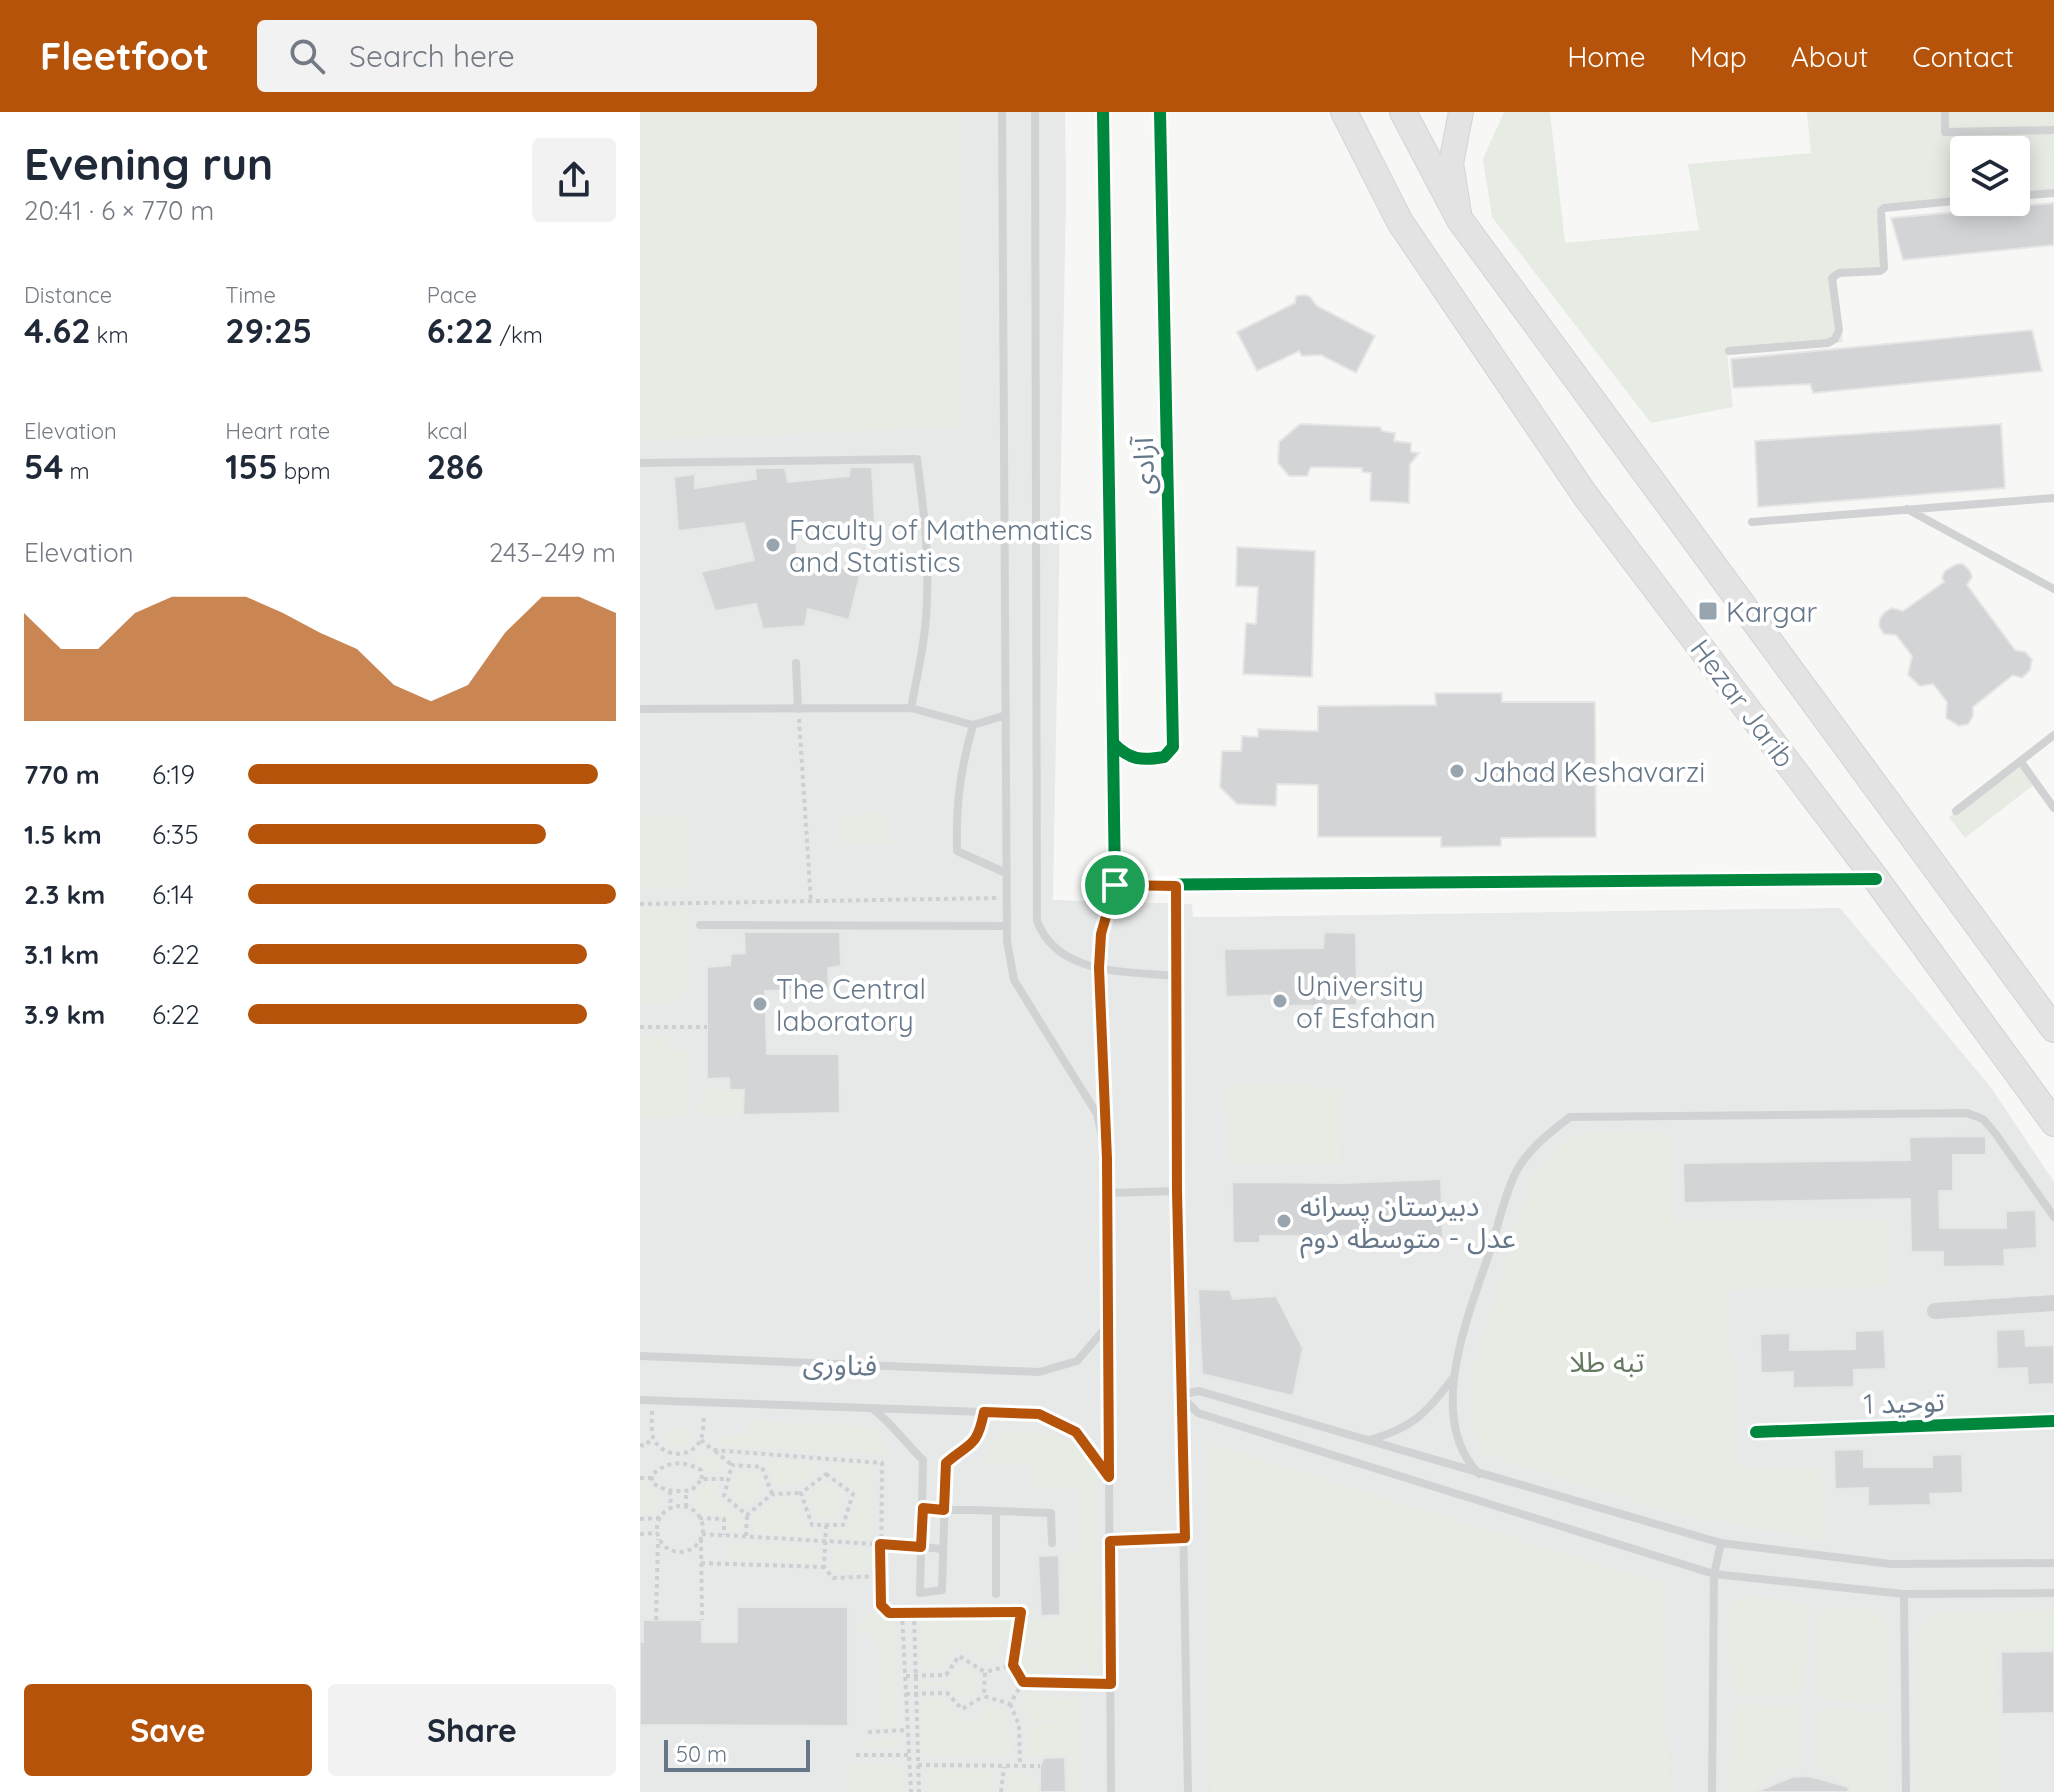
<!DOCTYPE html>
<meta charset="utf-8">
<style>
body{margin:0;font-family:Quicksand,"Noto Sans Arabic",sans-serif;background:#f2f2f3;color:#1f2937;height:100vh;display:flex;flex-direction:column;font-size:30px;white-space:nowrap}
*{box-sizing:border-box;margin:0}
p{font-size:26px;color:#747a83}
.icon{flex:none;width:44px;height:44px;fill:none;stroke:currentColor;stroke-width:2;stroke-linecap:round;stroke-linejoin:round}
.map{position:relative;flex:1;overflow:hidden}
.side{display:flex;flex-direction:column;background:#fff;width:640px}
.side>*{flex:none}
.buttons{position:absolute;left:1310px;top:24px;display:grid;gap:16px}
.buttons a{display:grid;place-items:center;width:80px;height:80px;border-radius:8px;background:#fff;box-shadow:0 4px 20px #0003;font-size:40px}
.scale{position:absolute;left:24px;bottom:20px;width:146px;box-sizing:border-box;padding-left:8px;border:4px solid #657788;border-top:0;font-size:22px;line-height:28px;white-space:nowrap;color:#657788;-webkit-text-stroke:6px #fff;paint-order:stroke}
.pin{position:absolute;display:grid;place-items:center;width:68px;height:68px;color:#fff;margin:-34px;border:4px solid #fff;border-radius:50%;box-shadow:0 2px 8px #0007}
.round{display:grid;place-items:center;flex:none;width:84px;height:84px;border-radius:8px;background:#f2f2f3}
.headline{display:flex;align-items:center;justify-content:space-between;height:136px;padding:0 24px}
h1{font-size:44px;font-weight:700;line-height:60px}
.metrics{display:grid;grid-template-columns:repeat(3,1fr);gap:12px;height:136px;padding:8px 24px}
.metrics div{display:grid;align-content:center}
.metrics b{font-size:34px;font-weight:700}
.metrics small{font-size:22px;font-weight:400}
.metrics p{font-size:22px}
.chart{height:224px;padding:16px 24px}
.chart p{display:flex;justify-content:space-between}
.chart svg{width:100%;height:144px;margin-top:8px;fill:#b45309;opacity:.7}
.button{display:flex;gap:16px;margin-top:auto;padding:16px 24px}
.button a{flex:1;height:92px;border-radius:8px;background:#b45309;color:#fff;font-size:32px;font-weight:700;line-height:92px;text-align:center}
.button a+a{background:#f2f2f3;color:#1f2937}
ul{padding:0 24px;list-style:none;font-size:26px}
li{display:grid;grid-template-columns:128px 96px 1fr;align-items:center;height:60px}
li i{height:20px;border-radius:10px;background:#b45309}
header{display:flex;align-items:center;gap:48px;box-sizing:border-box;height:112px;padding:0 40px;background:#b45309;color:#fff}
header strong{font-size:38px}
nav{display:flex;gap:44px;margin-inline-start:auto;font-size:28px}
.search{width:560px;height:72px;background:#f2f2f3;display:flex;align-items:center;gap:20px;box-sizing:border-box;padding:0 28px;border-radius:8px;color:#747a83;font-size:30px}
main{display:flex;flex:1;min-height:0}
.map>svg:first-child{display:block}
</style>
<header>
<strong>Fleetfoot</strong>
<div class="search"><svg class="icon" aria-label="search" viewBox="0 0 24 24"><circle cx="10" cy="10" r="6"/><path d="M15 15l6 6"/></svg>Search here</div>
<nav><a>Home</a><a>Map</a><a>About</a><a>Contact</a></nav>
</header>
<main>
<section class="side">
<div class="headline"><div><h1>Evening run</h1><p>20:41 · 6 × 770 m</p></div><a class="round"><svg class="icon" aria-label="share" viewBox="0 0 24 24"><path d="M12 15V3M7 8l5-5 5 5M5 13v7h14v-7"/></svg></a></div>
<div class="metrics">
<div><p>Distance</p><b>4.62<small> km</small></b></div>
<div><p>Time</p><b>29:25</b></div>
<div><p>Pace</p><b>6:22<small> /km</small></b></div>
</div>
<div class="metrics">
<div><p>Elevation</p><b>54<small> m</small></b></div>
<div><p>Heart rate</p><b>155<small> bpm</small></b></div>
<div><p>kcal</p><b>286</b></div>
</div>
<div class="chart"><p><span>Elevation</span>243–249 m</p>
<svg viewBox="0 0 160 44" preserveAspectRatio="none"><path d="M0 44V11L10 22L20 22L30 11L40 6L50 6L60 6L70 11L80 17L90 22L100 33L110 38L120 33L130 17L140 6L150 6L160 11V44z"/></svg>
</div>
<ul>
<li><b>770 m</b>6:19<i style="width:95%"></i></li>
<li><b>1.5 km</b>6:35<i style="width:81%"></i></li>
<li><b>2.3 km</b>6:14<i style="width:100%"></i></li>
<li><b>3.1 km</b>6:22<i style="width:92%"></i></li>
<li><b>3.9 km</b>6:22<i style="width:92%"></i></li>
</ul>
<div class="button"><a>Save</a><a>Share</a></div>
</section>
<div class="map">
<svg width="1414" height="1680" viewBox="0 0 1414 1680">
<rect width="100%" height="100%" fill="#f7f7f6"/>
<path fill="#e7e9e9" d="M 0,0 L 425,0 L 426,82 L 413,788 L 552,792 L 553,805 L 571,805 L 1200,796 L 1350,974 L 1414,1070 L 1414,1680 L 0,1680 Z"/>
<path fill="#e6ebe4" d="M 0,0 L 321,0 L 321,315 L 0,328 Z
M 864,0 L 910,0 L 925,131 L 1059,118 L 1048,52 L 1171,41 L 1167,0 L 1414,0 L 1414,81 L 1376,85 L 1376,38 L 1324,38 L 1324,90 L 1242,98 L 1247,159 L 1196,164 L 1203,230 L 1087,241 L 1093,295 L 1011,311 L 852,105 L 843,47 Z
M 1381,650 L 1396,671 L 1325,726 L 1309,705 Z
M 246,701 L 250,732 L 201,732 L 200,704 Z
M 0,705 L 46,705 L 47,775 L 0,777 Z
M 45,794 L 49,875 L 24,892 L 0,891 L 0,795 Z
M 26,922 L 28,937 L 52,939 L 45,1006 L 0,1006 L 0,926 Z
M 588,972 L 701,975 L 700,1052 L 589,1052 Z
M 64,975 L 104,978 L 103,1003 L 58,1004 Z
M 935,1022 L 1029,1022 L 1033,1109 L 1247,1108 L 1249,1174 L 1088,1178 L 1098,1355 L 1180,1357 L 1187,1428 L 1036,1402 L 844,1342 L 833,1315 L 830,1267 L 891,1067 L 914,1038 Z
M 112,1309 L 234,1315 L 249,1343 L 79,1334 L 81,1324 L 105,1323 Z
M 19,1318 L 54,1318 L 51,1329 L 37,1336 L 23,1329 Z
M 360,1319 C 406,1319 435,1319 458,1365 L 460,1561 L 448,1560 L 449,1554 L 439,1553 L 438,1560 L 409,1559 L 409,1539 L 386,1531 L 385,1516 L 388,1507 L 425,1506 L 422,1443 L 438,1441 L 441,1377 L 390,1376 L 390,1352 L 345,1351 C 348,1333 356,1334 360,1319 Z
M 567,1331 L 1023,1472 L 1029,1680 L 572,1680 Z
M 68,1342 L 82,1351 L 79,1359 L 66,1359 L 56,1348 Z
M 128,1347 L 179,1351 L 178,1359 L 161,1373 L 135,1373 Z
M 195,1352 L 228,1353 L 233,1360 L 232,1422 L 226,1428 L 191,1425 L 192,1417 L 208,1416 L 219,1381 L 191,1359 Z
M 96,1359 L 118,1361 L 124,1381 L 107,1396 L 90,1380 Z
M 7,1370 L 9,1376 L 19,1382 L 20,1393 L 14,1401 L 0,1403 L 0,1371 Z
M 67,1370 L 79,1371 L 75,1384 L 101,1406 L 101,1420 L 88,1420 L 87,1405 L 62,1401 L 54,1395 L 56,1381 L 64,1376 Z
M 186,1370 L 204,1382 L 197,1406 L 177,1406 L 169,1382 Z
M 155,1385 L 165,1416 L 179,1418 L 179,1425 L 113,1421 L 114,1403 L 138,1386 Z
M 89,1431 L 180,1435 L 179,1451 L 88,1447 Z
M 192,1436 L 230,1437 L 233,1443 L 233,1458 L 195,1460 L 191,1456 Z
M 1109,1484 L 1163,1490 L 1169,1497 L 1163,1580 L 1159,1584 L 1092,1582 L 1088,1499 L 1092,1491 Z
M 1184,1495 L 1230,1497 L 1240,1502 L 1249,1516 L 1247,1593 L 1181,1588 L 1176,1583 L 1181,1498 Z
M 1414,1498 L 1414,1536 L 1356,1538 L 1358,1680 L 1277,1680 L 1277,1526 L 1281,1511 L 1295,1502 L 1309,1499 Z
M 231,1500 L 249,1506 L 257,1516 L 259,1605 L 253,1615 L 236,1615 L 242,1606 L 240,1537 L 231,1525 L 218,1516 Z
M 366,1505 L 372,1508 L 368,1527 L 361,1526 L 362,1545 L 345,1550 L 331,1536 L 326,1541 L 317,1534 L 301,1557 L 285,1557 L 282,1553 L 281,1511 L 287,1506 Z
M 387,1534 L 406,1540 L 406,1560 L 389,1564 L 379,1548 Z
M 320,1555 L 339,1562 L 337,1582 L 320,1588 L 308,1575 L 281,1575 L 281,1570 L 308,1569 Z
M 391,1578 L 411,1586 L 410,1605 L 393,1611 L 379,1594 Z
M 303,1585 L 320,1608 L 326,1610 L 330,1606 L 346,1627 L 371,1619 L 372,1640 L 368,1644 L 289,1644 L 283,1640 L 283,1589 L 287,1586 Z
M 414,1585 L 437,1586 L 438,1680 L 428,1680 L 427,1644 L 392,1644 L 387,1638 L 387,1616 L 413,1609 Z
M 348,1593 L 366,1598 L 366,1619 L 348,1625 L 336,1609 Z
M 1092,1593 L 1160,1594 L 1163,1598 L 1158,1654 C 1140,1657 1125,1663 1115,1680 L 1090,1680 Z
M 1178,1595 L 1248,1601 L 1247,1680 L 1210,1680 C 1199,1667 1190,1660 1173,1656 Z
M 260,1626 L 260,1636 L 226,1638 L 226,1627 Z
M 211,1651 L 255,1652 L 262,1654 L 262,1677 L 259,1680 L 208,1680 L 205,1657 Z
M 290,1657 L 345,1658 L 352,1659 L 355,1664 L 349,1680 L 288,1680 L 285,1663 Z
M 370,1660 L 391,1660 L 392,1670 L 399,1671 L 399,1680 L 368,1680 Z"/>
<path fill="#d3d4d5" stroke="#e6e6e6" stroke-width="2" d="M 1414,91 L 1414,133 L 1263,148 L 1251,106 Z
M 664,183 L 669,184 L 677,194 L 735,224 L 716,261 L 681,243 L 662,244 L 659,239 L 617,259 L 597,220 L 655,191 L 656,184 Z
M 1392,218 L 1402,259 L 1173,281 L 1170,272 L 1093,276 L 1091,247 Z
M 660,312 L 740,315 L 742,319 L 755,321 L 754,329 L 771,331 L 771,340 L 779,341 L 770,352 L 769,391 L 730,389 L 731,361 L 722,360 L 722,356 L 671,355 L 667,364 L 649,364 L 638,351 L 639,330 Z
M 1361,312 L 1365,376 L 1118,395 L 1115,329 Z
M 210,355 L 232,355 L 235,412 L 156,415 L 157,448 L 221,459 L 209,508 L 168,497 L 165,514 L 123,517 L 116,492 L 75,499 L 61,460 L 114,448 L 104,411 L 38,419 L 34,365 L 55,362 L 55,376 L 116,367 L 115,356 L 145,356 L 148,370 L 209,364 Z
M 597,435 L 675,439 L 672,565 L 603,562 L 606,511 L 616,512 L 618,475 L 596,474 Z
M 1317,452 L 1323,452 L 1330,459 L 1332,465 L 1327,473 L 1375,538 L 1385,540 L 1392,547 L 1390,558 L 1382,566 L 1373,563 L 1333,595 L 1333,604 L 1328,612 L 1319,614 L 1306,606 L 1307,590 L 1293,572 L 1280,574 L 1268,563 L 1272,544 L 1256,523 L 1244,522 L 1239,514 L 1240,506 L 1245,500 L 1252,496 L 1263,499 L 1304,470 L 1302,465 L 1305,459 Z
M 795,581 L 862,581 L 862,590 L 955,590 L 956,725 L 861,726 L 861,734 L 801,735 L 801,725 L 678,725 L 678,673 L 637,672 L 636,694 L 597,692 L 580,675 L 582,639 L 601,639 L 602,624 L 618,625 L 618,617 L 678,619 L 678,594 L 796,593 Z
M 104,820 L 200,820 L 201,854 L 188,856 L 189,877 L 125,879 L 127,942 L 199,942 L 200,1001 L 103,1003 L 104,978 L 90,978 L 89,966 L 67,967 L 67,855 L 90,853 L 91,842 L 105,841 Z
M 684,820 L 716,821 L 717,893 L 644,894 L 642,883 L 586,885 L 584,837 L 683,836 Z
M 1346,1024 L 1346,1043 L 1313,1043 L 1313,1079 L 1299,1079 L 1300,1116 L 1366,1116 L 1366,1099 L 1396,1098 L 1397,1136 L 1364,1138 L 1365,1154 L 1303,1155 L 1303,1140 L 1271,1140 L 1270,1087 L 1044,1091 L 1043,1051 L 1270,1048 L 1269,1025 Z
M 801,1067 L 803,1129 L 775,1130 L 775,1125 L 717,1127 L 717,1124 L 620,1124 L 620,1131 L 593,1131 L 592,1070 L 702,1071 Z
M 558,1177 L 590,1178 L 593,1187 L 636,1184 L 663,1236 L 653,1284 L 562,1262 Z
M 1385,1217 L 1386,1234 L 1414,1233 L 1414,1272 L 1388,1273 L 1387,1256 L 1357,1257 L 1356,1218 Z
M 1244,1218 L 1246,1257 L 1214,1258 L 1214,1275 L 1153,1276 L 1153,1260 L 1121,1261 L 1120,1222 L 1150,1221 L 1150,1238 L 1215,1237 L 1215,1219 Z
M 1224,1337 L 1224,1355 L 1292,1355 L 1292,1343 L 1322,1342 L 1323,1381 L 1290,1382 L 1291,1393 L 1228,1394 L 1228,1376 L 1195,1377 L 1194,1338 Z
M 419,1443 L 420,1503 L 401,1504 L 398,1444 Z
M 97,1495 L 208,1495 L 208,1614 L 0,1613 L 0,1530 L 3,1530 L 3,1508 L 62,1508 L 62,1530 L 97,1530 Z
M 1414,1539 L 1414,1601 L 1362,1602 L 1361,1540 Z
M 425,1645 L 426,1680 L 400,1680 L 400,1654 L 404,1646 Z
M 1168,1664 L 1209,1675 L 1208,1680 L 1116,1680 L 1152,1665 Z"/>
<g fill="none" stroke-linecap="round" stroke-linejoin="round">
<defs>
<path id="secondary" d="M 819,101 L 811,51 L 821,0"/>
<path id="primary" d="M 704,0 L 760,110 L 945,383 L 1236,767 L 1414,1011
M 763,0 L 820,108 L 1414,917"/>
</defs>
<use href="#secondary" stroke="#d2d4d6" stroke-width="26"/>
<use href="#primary" stroke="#d2d3d4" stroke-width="28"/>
<path stroke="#cdcfd0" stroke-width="4" stroke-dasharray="4 4" stroke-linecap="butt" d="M 159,607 L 171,790
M 0,792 L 356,786
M 0,915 L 67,915
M 12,1299 C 12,1307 11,1317 13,1325 C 20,1345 50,1348 60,1329 C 64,1321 63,1312 64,1303
M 61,1328 L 73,1338 L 242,1351 L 241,1493 L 249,1501 L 389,1500
M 0,1333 L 5,1334 L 13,1325
M 75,1339 L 92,1353
M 186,1362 L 213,1382 L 203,1413 L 172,1413 L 161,1381 Z
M 0,1366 L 12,1366
M 62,1367 L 61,1358 C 43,1348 27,1349 12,1363 L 12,1370 C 24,1380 37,1380 52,1378 L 62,1367 L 88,1367
M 30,1379 L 31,1396
M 132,1382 L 122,1355 L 92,1353 L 84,1384 L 107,1403 L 132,1382 L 161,1381
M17 1417a23 23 0 1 1 46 0a23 23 0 1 1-46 0Z
M 46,1395 L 46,1379
M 59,1406 L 84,1407 L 84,1423
M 0,1407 L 20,1406
M 186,1413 L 184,1455 L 193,1466 L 241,1464
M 0,1422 L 17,1421
M 62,1422 L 271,1434
M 106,1424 L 107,1403
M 61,1427 L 62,1508
M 61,1451 L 184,1455
M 262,1501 L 271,1680
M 274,1501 L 279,1680
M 16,1508 L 18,1427
M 373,1553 L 381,1500
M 266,1564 L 306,1563 L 319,1544 L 345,1560
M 383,1570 L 370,1592 L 344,1584 L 345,1560 L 373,1553 L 383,1570 L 457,1571
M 266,1582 L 307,1581 L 322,1597 L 344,1584
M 370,1592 L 379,1613 L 380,1654
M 228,1620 L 268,1618
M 216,1643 L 269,1643
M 278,1653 L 400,1654
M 361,1680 L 364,1655"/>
<path stroke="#d1d2d3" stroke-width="8" d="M 362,0 L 367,829 L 374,868 L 457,1002 L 467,1047
M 395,0 L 397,809 C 418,864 487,859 536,864
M 1305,0 L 1305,20 L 1414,18
M 1376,84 L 1414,81
M 1089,239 L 1188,231 L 1195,227 L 1199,218 L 1192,166 L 1199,161 L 1240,159 L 1244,156 L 1241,99 L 1244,96 L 1324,88
M 0,351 L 277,347 C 283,393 289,438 287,484 C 287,522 278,559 271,596
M 1267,397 L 1414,477
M 1112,410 L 1414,386
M 156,551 L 158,597
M 0,597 L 271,596 L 333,613 L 366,603
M 333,613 C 320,659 316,691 317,739 L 366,761
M 1381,650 L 1414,696
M 1316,699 L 1414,623
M 536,774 L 537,1079 L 548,1680
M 60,813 L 367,814
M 466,1023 L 459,856 L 461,822 L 475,773
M 467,1045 L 471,1680
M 467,1081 L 537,1079
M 0,1244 L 399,1260 L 437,1249 L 468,1213
M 540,1283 L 558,1301 L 1074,1462 L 1264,1482 L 1414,1481
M 540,1283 L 559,1279 L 1081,1431 L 1251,1452 L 1414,1451
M 0,1288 L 399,1302 L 436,1320 L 469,1364
M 233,1297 C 253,1312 265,1331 283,1348 L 280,1481 L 302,1478 L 306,1351 C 330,1330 337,1336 344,1300
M 729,1328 C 771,1317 787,1301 812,1267
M 839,1362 C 784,1306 829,1202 850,1139 C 858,1114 864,1085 875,1062 C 887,1038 909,1021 930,1005 L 1327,1001 L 1343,1007 L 1355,1021 L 1414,1105
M 283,1396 L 411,1401 L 412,1431
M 470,1429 L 545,1426
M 281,1435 L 303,1437
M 356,1482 L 356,1400
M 1264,1482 L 1266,1680
M 1072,1680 L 1074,1462 L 1081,1431"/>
<path stroke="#d1d2d3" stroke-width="16" d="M 463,0 L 473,631 C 490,648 501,649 524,645 L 533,635 L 520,0
M 473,631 L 475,773 L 1236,767
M 1295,1199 L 1414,1191
M 1116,1320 L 1414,1309"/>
<use href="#secondary" stroke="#e3e3e4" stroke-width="24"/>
<use href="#primary" stroke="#e3e3e4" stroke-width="26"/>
<defs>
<path id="cycleway" d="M 463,0 L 473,631 C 490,648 501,649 524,645 L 533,635 L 520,0
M 473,631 L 475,773 L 1236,767
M 1116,1320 L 1414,1309"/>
</defs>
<use href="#cycleway" stroke="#fff" stroke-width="17"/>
<use href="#cycleway" stroke="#00873e" stroke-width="12"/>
</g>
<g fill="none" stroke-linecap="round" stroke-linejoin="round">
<defs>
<path id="route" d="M 475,773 L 536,774 L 537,1079 L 545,1426 L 470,1429 L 471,1572 L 383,1570 L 373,1553 L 381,1500 L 249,1501 L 241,1493 L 240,1432 L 281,1435 L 283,1396 L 304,1398 L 306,1351 C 330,1330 337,1336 344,1300 L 399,1302 L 436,1320 L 469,1365 L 467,1047 L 459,856 L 461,822 Z"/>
</defs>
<use href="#route" stroke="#fff" stroke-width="16"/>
<use href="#route" stroke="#b45309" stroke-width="10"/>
</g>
<g fill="#98a4ae" stroke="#fff" stroke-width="3">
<circle cx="133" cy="433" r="8"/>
<rect x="1058" y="489" width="20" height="20" rx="4"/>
<circle cx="817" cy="659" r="8"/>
<circle cx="640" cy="889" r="8"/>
<circle cx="120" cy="892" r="8"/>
<circle cx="644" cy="1109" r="8"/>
</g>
<g text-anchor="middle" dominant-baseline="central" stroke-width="8" stroke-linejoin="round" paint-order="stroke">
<g font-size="28" fill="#657788" stroke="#fff">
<text transform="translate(503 354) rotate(-91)">آزادی</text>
<text transform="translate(1103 591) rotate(53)">Hezar Jarib</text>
<text transform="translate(200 1252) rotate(2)">فناوری</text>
<text transform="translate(1264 1290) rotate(-2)">توحید 1</text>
</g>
<g font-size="28" fill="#657788" stroke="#fff" text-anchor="start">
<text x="149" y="417">Faculty of Mathematics<tspan x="149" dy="32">and Statistics</tspan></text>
<text x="1086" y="499">Kargar</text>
<text x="833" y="659">Jahad Keshavarzi</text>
<text x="656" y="873">University<tspan x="656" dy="32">of Esfahan</tspan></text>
<text x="136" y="876">The Central<tspan x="136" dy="32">laboratory</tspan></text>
<text x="660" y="1093">دبیرستان پسرانه<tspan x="660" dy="32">عدل - متوسطه دوم</tspan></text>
</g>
<g font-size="28" fill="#657a61" stroke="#fff">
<text x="967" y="1249">تبه طلا</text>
</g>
</g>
</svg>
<div class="buttons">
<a><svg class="icon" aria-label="layers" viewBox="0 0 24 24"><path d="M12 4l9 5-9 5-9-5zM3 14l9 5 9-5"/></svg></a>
</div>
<div class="scale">50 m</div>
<div class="pin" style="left:475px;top:773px;background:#1e9e55"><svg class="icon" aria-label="arrive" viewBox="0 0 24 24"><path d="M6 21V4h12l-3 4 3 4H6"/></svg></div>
</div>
</main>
